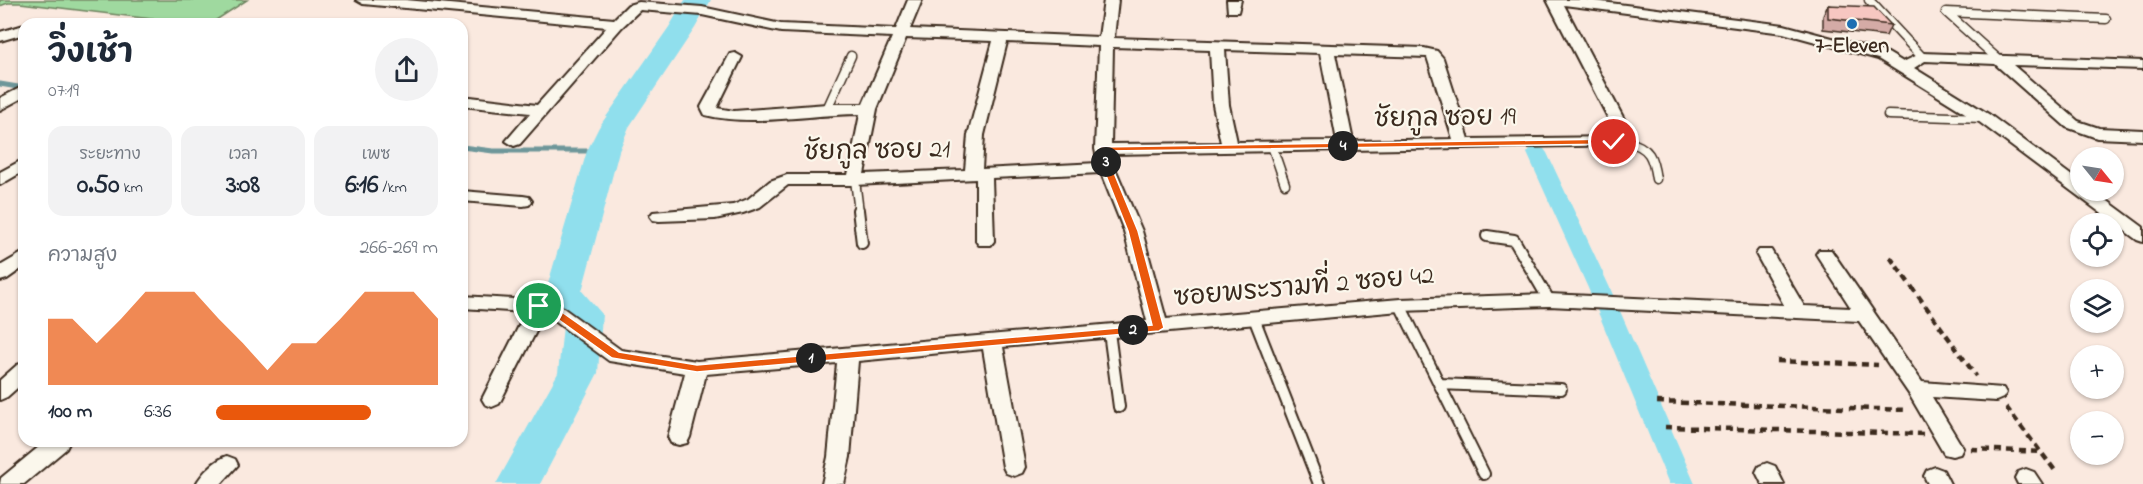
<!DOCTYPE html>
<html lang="th">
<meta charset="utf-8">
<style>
body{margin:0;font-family:"Indie Flower","Playpen Sans Thai",sans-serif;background:#f2f2f3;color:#1f2937;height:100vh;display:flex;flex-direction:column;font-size:22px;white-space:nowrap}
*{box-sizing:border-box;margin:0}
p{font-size:20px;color:#747a83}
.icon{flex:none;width:33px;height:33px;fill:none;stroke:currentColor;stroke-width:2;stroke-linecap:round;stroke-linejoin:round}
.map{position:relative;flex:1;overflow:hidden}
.panel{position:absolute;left:18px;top:18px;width:450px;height:429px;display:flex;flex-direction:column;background:#fff;border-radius:18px;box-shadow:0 2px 4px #0004}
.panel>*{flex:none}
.needle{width:39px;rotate:120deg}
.controls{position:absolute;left:2070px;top:147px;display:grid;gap:12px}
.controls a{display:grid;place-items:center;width:54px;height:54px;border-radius:50%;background:#fff;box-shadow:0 2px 4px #0004;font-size:30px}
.pin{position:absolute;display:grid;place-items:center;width:51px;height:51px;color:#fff;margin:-26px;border:3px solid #fff;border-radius:50%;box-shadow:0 2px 6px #0007}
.km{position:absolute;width:30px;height:30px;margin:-15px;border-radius:50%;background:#222;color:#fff;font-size:16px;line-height:30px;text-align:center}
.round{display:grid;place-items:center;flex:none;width:63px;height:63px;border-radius:32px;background:#f2f2f3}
.summary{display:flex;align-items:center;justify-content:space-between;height:102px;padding:0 30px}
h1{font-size:33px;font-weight:700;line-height:45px}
.figures{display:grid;grid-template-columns:repeat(3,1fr);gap:9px;height:102px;padding:6px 30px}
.figures div{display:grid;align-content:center;border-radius:15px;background:#f2f2f3;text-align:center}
.figures b{font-size:26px;font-weight:700}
.figures small{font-size:16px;font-weight:400}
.figures p{font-size:16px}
.chart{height:168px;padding:12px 30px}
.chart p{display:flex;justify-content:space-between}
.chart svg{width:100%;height:108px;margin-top:6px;fill:#ea580c;opacity:.7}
ul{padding:0 30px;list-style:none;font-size:20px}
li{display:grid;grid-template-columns:96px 72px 1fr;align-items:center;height:45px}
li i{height:15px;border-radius:8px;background:#ea580c}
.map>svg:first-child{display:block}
</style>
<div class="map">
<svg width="2143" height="484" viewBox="0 0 2143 484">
<rect width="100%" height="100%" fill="#fae9df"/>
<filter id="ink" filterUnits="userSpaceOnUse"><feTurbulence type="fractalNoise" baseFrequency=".0167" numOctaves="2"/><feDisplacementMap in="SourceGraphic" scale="12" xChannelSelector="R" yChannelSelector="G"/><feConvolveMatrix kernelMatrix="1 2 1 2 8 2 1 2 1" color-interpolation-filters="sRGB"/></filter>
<g filter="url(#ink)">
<path fill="#9fd99f" stroke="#6d825e" stroke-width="1.5" d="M 0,0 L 247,0 L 210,24 L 193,24 L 20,3 L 8,3 L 0,6 Z"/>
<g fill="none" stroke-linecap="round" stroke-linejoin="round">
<path stroke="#6e979a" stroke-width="5" d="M 0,84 L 24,88
M 462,147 L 493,151 L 603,151"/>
<path fill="#90dfed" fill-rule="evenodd" d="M 1537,147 L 1544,149 L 1547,153 L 1610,288 L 1695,484 L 1669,484 L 1588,288 L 1527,153 L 1530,149 Z"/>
<path fill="#90dfed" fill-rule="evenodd" d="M 685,0 L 711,0 L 695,28 L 629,127 L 619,151 L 582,291 L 602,314 L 598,373 L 540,484 L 496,484 L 558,373 L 564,317 L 545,294 L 587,151 L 599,127 L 669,27 Z"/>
<defs>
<path id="service-far1" d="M 1869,0 L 1922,57
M 1999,60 L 1946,12 L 2106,19
M 827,109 L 851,56
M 1888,115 L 1984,118
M 1628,142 C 1650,147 1653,158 1656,179
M 1272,146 L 1285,184
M 855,180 L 859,212"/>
<path id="service" d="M 858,210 L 862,243
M 1487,236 L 1514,240 L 1549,300
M 1400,305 L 1484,474
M 1254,318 L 1319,484
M 1109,332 L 1119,407
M 1439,384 L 1561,389"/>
<path id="minor" d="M 356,0 L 406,0 L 614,19 L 628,5 L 639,2 L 702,7 L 781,24 L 896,29 L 908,0 L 922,0 L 910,29 L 1099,37 L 1104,0 L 1118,0 L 1114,38 L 1424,48 L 1437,51 L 1443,58 L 1469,139 L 1618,137 L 1547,0 L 1586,0 L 1784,25 L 1888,53 L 1903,62 L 1922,53 L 2143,61 L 2143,69 L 2013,65 L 2078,121 L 2099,128 L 2143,130 L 2143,140 L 2097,138 L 2066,127 L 1995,64 L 1925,61 L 1914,68 L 1990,115 L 2080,182 L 2080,190 L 2093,190 L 2143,227 L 2143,242 L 2137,240 L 1978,121 L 1878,59 L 1783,33 L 1564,5 L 1636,142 L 1634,145 L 1112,154 L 1115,168 L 1142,231 L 1166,319 L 1400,299 L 1549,294 L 1784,305 L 1756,254 L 1759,250 L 1771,250 L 1804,306 L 1851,308 L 1816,254 L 1819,250 L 1831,250 L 1922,382 L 2003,388 L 2006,393 L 2003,398 L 1996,401 L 1932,397 L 1963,448 L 1960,454 L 1952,456 L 1944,454 L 1909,394 L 1859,321 L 1549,306 L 1400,311 L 1003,347 L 1025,467 L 1022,473 L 1014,476 L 1006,473 L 1003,467 L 983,349 L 858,361 L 850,457 L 844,484 L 822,484 L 828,457 L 837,363 L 706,374 L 690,437 L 687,443 L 679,445 L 671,443 L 668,437 L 685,373 L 609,361 L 545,314 L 499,404 L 492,407 L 485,404 L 482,399 L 526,312 L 462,308 L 462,296 L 548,301 L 555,302 L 621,350 L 697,361 L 1147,321 L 1124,231 L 1101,173 L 992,178 L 994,241 L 991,245 L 979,245 L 976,241 L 976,179 L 855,185 L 788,185 L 760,207 L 743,213 L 715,219 L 659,221 L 653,220 L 650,216 L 653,212 L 733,205 L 748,199 L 770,181 L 787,175 L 848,175 L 860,114 C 812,114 752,127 705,115 L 701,107 L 730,54 L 735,53 L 742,57 L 717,108 L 734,111 L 827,104 L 863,104 L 892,37 L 781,32 L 702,15 L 640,10 L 622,27 L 520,144 L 514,146 L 506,141 L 530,113 L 462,106 L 462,96 L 537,105 L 607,27 L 363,4 ZM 906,38 L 993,41 L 968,135 L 965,170 L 864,174 L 877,109 ZM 1007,42 L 1099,46 L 1095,149 L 1098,163 L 982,169 L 984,135 ZM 1113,47 L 1210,50 L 1213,105 L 1221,143 L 1111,144 ZM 1225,50 L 1320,53 L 1337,141 L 1237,142 L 1229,105 ZM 1335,54 L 1427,57 L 1453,139 L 1353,141 Z
M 1227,0 L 1241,0 L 1238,12 L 1228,12 Z
M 24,25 L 24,34 L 0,41 L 0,32 Z
M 20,88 L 24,89 L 24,97 L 0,110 L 0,98 Z
M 24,159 L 24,171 L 0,185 L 0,172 Z
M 462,191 L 523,196 L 529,197 L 532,201 L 529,205 L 523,206 L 462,201 Z
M 24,252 L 24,267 L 7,279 L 0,281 L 0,266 Z
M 24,363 L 24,382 L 7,397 L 0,400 L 0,380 L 17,365 Z
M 46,441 L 68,441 L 69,443 L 66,449 L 24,484 L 0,484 L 1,478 Z
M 227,456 L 235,459 L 238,465 L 221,484 L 196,484 C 202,473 215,460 227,456 Z
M 1767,463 L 1775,466 L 1784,484 L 1762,484 L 1756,472 L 1759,466 Z
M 1935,467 L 1943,470 L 1950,484 L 1928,484 L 1924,476 L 1927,470 Z
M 2026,469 L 2034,472 L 2042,484 L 2018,484 L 2015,478 L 2018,472 Z"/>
</defs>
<use href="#service-far1" stroke="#3b2a1e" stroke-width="11"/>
<use href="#service" stroke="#3b2a1e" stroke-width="14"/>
<use href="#minor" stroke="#3b2a1e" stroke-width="4"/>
<path stroke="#3b2a1e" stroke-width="4.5" stroke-dasharray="7 5" stroke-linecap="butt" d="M 1890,257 L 1976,376
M 1777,361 L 1878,365
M 1657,402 L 1908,410
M 2006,407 L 2057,473
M 1665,427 L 1923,434
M 1971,449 L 2041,452"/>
<use href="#service-far1" stroke="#fbf7ec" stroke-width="8"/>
<use href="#service" stroke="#fbf7ec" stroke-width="10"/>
<use href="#minor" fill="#fbf7ec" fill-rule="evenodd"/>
</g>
<path fill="#d4aba6" stroke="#3b2a1e" stroke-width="1.5" d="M 1828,5 L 1891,25 L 1886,36 L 1823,29 L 1823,16 Z"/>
<path fill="#f7c7c1" stroke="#3b2a1e" stroke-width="1.5" d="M 1828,5 L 1874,7 L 1891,25 L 1828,18 Z"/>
</g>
<path fill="#ea580c" stroke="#fff" stroke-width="1.5" d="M 1614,139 L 1617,140 L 1617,144 L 1108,151 L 1112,168 L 1138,231 L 1164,328 L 1159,331 L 697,372 L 612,358 L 549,313 L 534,306 L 539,302 L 556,308 L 619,352 L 697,365 L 1152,325 L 1128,231 L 1103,168 L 1100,147 Z"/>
<circle fill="#1f6fb2" stroke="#fbf7ec" stroke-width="2" cx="1852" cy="24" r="6"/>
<g text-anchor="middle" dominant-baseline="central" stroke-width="4.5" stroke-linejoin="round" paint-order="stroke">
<g font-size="22" font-weight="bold" fill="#3b2a1e" stroke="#fbf7ec">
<text x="1852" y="47">7-Eleven</text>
</g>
<g font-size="26" fill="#3b2a1e" stroke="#fbf7ec">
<text transform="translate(1445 119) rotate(-1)">ชัยกูล ซอย 19</text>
<text transform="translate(877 152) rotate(-1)">ชัยกูล ซอย 21</text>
<text transform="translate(1304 288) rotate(-5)">ซอยพระรามที่ 2 ซอย 42</text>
</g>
</g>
</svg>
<div class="controls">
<a><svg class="needle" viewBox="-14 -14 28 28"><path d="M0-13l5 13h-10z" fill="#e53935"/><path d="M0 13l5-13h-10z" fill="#747a83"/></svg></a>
<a><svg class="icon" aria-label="locate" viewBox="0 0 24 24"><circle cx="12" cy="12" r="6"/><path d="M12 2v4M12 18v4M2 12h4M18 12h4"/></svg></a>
<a><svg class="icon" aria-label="layers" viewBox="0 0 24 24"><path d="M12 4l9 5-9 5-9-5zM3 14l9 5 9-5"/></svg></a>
<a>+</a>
<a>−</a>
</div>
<div class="pin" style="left:539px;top:306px;background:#1e9e55"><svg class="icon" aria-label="arrive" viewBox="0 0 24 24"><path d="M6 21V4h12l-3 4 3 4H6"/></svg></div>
<div class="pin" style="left:1614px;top:142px;background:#d93025"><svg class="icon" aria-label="check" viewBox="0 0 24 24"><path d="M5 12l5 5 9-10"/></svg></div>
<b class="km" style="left:811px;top:358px">1</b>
<b class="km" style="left:1133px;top:330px">2</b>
<b class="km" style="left:1106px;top:162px">3</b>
<b class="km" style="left:1343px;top:146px">4</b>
<section class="panel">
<div class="summary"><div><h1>วิ่งเช้า</h1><p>07:19</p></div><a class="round"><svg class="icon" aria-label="share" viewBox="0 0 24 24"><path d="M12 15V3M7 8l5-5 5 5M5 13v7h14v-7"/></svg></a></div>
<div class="figures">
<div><p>ระยะทาง</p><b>0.50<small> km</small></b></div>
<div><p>เวลา</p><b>3:08</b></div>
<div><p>เพซ</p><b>6:16<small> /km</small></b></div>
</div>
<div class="chart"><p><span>ความสูง</span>266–269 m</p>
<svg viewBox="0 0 160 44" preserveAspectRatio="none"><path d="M0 44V17L10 17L20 27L30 17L40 6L50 6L60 6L70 17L80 27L90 38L100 27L110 27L120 17L130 6L140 6L150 6L160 17V44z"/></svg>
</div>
<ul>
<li><b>100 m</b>6:36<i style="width:70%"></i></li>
</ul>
</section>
</div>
